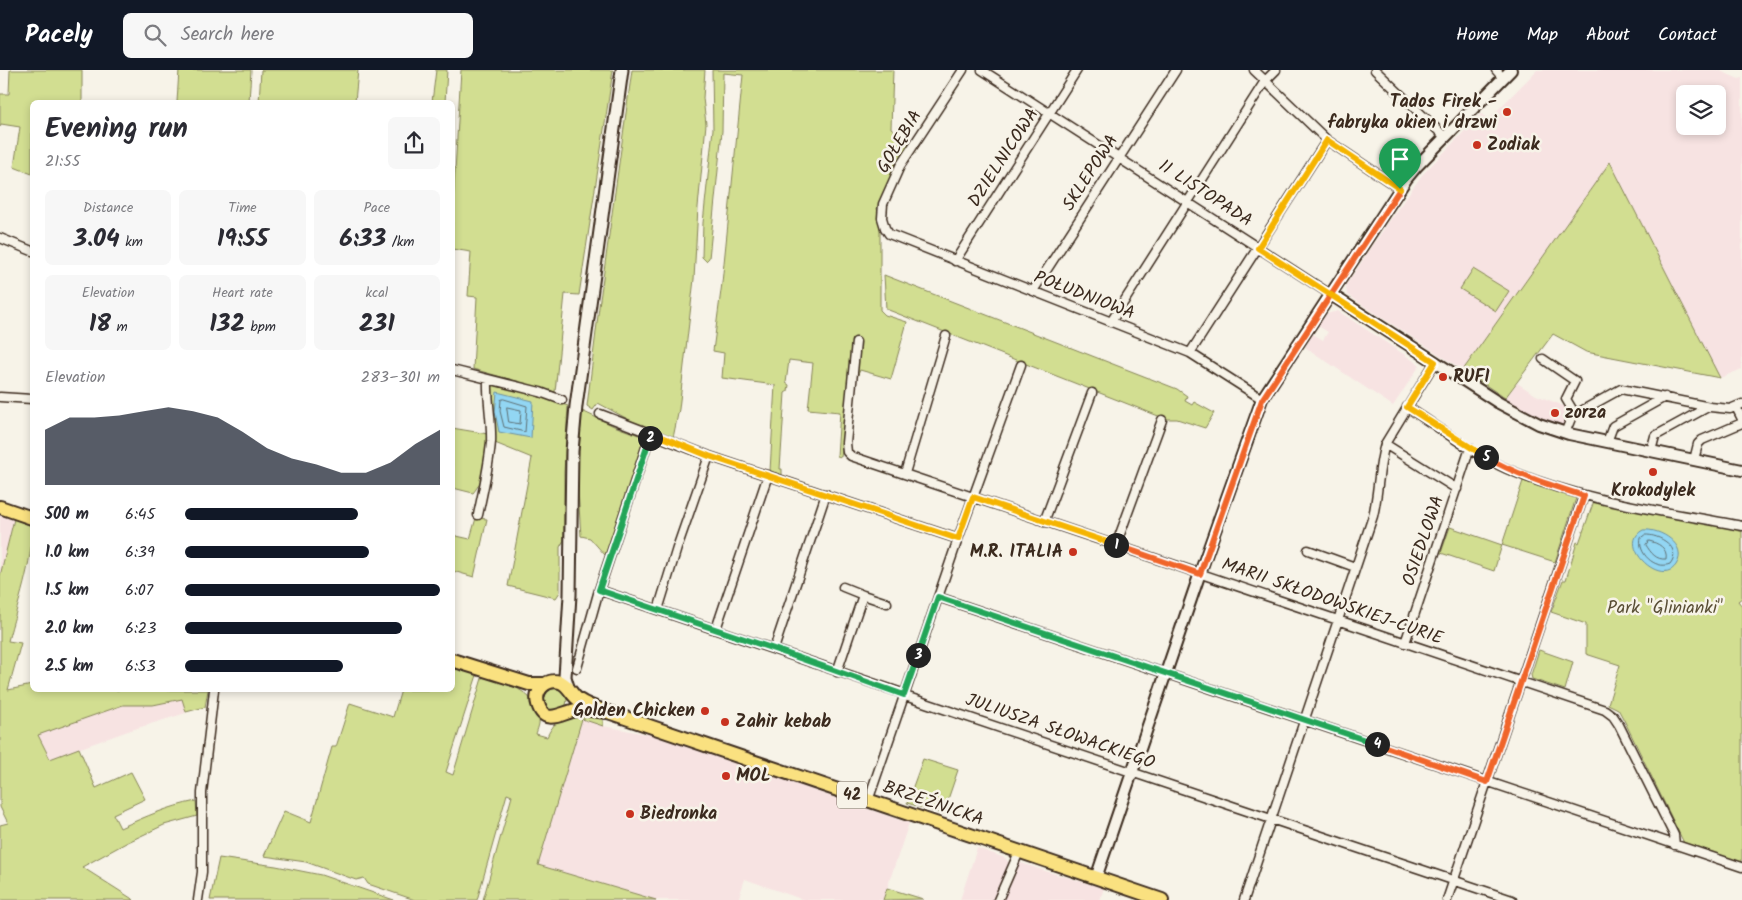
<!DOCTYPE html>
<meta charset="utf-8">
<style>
body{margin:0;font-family:Kalam,sans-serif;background:#f7f7f7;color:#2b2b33;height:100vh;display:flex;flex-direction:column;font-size:19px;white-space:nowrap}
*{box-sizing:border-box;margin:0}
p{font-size:16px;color:#7c7c81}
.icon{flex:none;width:28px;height:28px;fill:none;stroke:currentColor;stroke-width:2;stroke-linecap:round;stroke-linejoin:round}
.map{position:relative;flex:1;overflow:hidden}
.panel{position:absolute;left:30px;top:30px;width:425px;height:592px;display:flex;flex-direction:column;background:#fff;border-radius:8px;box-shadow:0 2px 8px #0003}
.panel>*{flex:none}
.controls{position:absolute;left:1676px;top:15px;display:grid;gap:10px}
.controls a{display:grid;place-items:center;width:50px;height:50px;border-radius:8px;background:#fff;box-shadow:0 2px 8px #0003;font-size:25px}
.pin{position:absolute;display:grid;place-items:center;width:42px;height:42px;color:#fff;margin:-51px -21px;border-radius:50% 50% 50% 0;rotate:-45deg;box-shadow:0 0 5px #0007}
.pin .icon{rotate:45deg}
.km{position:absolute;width:25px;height:25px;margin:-12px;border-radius:50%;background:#222;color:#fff;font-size:14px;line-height:25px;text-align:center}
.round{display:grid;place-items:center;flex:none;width:52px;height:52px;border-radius:8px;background:#f7f7f7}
.overview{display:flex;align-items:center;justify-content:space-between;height:85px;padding:0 15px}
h1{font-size:28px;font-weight:600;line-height:38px}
.figures{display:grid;grid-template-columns:repeat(3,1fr);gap:8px;height:85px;padding:5px 15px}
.figures div{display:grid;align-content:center;border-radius:8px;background:#f7f7f7;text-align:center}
.figures b{font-size:25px;font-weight:600}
.figures small{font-size:14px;font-weight:400}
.figures p{font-size:14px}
.chart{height:140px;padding:10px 15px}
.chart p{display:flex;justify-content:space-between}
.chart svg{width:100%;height:90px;margin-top:5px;fill:#111827;opacity:.7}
ul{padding:0 15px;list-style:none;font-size:16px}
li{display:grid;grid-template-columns:80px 60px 1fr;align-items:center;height:38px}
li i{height:12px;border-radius:6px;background:#111827}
header{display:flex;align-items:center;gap:30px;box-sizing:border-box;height:70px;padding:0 25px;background:#111827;color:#fff}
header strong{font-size:24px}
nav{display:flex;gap:28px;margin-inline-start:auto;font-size:18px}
.search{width:350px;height:45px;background:#f7f7f7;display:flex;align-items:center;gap:12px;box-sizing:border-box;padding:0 18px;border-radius:8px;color:#7c7c81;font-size:19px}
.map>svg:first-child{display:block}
</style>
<header>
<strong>Pacely</strong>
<div class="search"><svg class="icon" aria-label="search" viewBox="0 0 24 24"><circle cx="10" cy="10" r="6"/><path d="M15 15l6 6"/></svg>Search here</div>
<nav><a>Home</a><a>Map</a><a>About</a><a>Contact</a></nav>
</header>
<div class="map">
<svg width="1742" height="830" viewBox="0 0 1742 830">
<rect width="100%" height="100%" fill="#f7f3e8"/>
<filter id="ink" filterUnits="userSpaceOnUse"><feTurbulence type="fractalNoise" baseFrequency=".02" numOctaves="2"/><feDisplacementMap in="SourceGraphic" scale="10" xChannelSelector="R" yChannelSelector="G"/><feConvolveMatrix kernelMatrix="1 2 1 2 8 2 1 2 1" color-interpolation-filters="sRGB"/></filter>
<g filter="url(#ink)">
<path fill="#f7e3e2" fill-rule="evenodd" d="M 1537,0 L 1718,0 L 1739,9 L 1742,8 L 1742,299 L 1720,308 L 1610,93 L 1463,300 L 1347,225 L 1346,215 L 1394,144 L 1422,105 L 1482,43 L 1488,50 ZM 1685,24 L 1718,24 L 1718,56 L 1685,56 Z
M 1338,241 L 1420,295 L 1393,336 L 1305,277 L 1313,264 L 1323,270 L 1328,262 L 1318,256 L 1326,244 Z
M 1517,313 L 1536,325 L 1569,338 L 1565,357 L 1518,338 L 1505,328 Z
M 0,444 L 14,449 L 0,506 Z
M 183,629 L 186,643 L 128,661 L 50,689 L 38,664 L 123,635 L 153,635 Z
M 582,649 L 603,656 L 652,665 L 909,753 L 883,830 L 804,830 L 745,809 L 738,830 L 656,830 L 538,795 Z
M 977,778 L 1005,788 L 1011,795 L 995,830 L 960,830 Z
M 1021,793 L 1045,801 L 1104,818 L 1100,830 L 1000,830 L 1013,800 Z"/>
<path fill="#d2de91" stroke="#868458" d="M 10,0 L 82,0 L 82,32 L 32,32 L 32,104 L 14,97 L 20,57 L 1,54 L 0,57 L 0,24 L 9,24 Z
M 179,0 L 251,0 L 249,32 L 177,32 Z
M 261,0 L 358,0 L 355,32 L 259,32 Z
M 436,0 L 447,0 L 445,32 L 432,32 Z
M 461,0 L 613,0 L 579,225 L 565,224 L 555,322 L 473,299 L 477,227 L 468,226 L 471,182 L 452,179 L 453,135 Z
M 632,0 L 705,0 L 703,28 L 706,54 L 698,137 L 694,209 L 679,339 L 673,368 L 648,360 L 598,333 L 593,340 L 587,336 L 599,237 Z
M 712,0 L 893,0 L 891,58 L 909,72 L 877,138 L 880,153 L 880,240 L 885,245 L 907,252 L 891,309 L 860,300 L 857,307 L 852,309 L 841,387 L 837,386 L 840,342 L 808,339 L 813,293 L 789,290 L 786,313 L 789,315 L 788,321 L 785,323 L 780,399 L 782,399 L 782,405 L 770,401 L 775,315 L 722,308 L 724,283 L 713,281 L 722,213 L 743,5 L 723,3 L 722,61 L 709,188 L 706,191 L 702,187 L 703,153 L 713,59 Z
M 1610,92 L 1720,308 L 1586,282 L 1553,264 L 1505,328 L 1463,300 Z
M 1473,199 L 1509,221 L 1496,241 L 1460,219 Z
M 884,205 L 1177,319 L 1187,326 L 1185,331 L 1192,335 L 1194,332 L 1214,343 L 1205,358 L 1177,349 L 1166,349 L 886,239 Z
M 492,314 L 537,325 L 568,336 L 564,402 L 564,470 L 560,477 L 560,522 L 556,528 L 508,516 L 532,388 L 495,373 L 491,317 Z
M 582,341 L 614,356 L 644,367 L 605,485 L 590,468 L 581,466 L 577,405 Z
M 452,358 L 488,364 C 487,383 486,408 473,423 L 453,418 Z
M 1523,411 L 1576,428 L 1555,492 L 1502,475 L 1494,501 L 1441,483 L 1450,457 L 1502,475 Z
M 1595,428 L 1742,458 L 1742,528 L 1738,531 L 1742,536 L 1742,793 L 1684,773 L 1624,650 L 1618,639 L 1608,634 L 1620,595 L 1586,584 L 1586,554 L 1551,542 L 1563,510 L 1566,510 L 1577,472 L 1579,473 Z
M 476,448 L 487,449 L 474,507 L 453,501 L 452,465 L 470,469 Z
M 14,449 L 32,456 C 33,493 17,535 8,571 L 21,573 L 8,620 L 32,615 L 32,620 L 208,620 L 205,637 L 186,642 L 182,629 L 153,635 L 123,635 L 38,665 L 50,689 L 79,678 L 96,718 L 131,702 L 145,729 L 113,744 L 120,758 C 147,746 167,737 196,731 L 197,746 L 164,755 L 126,773 L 82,797 L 134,830 L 0,830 L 0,755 L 8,753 L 0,737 L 0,506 Z
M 1539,580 L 1573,592 L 1565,620 L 1532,609 L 1531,605 Z
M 453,597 L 477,605 L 446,702 L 453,705 L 483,605 C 506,613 536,620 539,649 C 540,654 537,660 536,664 L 547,667 C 551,657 560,646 572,644 C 579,642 596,647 603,648 L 603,656 L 582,649 L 538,795 L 656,830 L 483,830 L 512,726 L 507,724 L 477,830 L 415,830 L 368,814 L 364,808 L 356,810 L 306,792 L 264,786 L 284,741 L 311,752 L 332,677 L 336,677 L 350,633 L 393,647 L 401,620 L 452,620 Z
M543 630a12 12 0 1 1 24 0a12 12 0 1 1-24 0Z
M 923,689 L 958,700 L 943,744 L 907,733 Z
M 219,788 L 276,796 L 321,805 L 394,830 L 210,830 Z
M 887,818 L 923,829 L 883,830 Z"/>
<path fill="#92d6f3" stroke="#6f919e" d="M 497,322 L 533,331 L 531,368 L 499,362 L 495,342 Z
M 1643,460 C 1660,458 1689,475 1676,495 C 1660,518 1616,474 1643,460 Z"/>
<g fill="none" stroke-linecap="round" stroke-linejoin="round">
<path stroke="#5e6f73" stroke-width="1" d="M 504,329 L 527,336 L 525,362 L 504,357 L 500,341 L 501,330 Z
M 507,337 L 521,340 L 520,354 L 509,352 Z
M 1645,465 C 1659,464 1683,478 1670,494 C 1655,500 1637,483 1641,468 Z
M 1649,471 C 1658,473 1668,478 1666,489 C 1656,490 1651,483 1646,475 Z"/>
<defs>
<path id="minor" d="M 963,0 L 900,96 L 883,134 L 882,148 L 885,158 L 889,164 L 1190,283 L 1262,329
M 982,0 L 1330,224
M 1254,0 L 1327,70 L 1400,119
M 1375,0 L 1445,67
M 1496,0 L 1503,8
M 0,168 L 32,181
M 955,191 L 1077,0
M 1033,221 L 1176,0
M 1111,252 L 1265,11 L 1276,0
M 856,272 L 846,373 L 847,382 L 851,386 L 1605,640 L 1613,646 L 1619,655 L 1674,765 L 1675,775
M 1190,283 L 1327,70
M 1543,289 L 1575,311 L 1566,329 L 1575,344
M 452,300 L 540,322 L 562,330
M 0,327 L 32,329
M 1407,337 C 1439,357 1471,383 1507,399 C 1581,431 1663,441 1742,456
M 1736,337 L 1742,349
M 600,344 L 709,386 L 958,469
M 1565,363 L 1572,346 L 1621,319 L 1710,337 L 1730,339 L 1742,334
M 1607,372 L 1613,356 L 1665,327
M 1385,374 L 1457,419
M 1651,381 L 1655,366 L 1708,337
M 1694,390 L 1698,374 L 1702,370 L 1742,353
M 905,403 L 946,266
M 478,445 C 483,421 489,396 491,372 C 492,351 487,330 488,309
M 1044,452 L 1092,323
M 1116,475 L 1162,350
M 1308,480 L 1355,497
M 843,517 L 863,525
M 599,520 L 902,623 L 908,627 L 1512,830
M 938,527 L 1742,797
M 658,540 L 677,478 L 709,386
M 716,559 L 768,405
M 1405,573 L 1470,378
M 774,579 L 826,424
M 577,598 L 599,520 L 651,363
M 837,602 L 863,525 L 887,533
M 868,731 L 958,469 L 1021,295
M 198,830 L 202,802 L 202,723 L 214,620
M 998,830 L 1019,782
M 1244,830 L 1373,446 C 1379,421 1378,397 1385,374 L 1435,292
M 1447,830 L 1584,425"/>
<path id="tertiary" d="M 1330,224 L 1499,333 L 1539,354 L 1569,364 L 1742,400
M 1096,808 L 1200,503 L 1262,329 L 1407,108 L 1417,96 L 1511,0"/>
<path id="secondary" d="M 568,617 L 565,607 L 570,525 L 572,381 L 576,336 L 622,0"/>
<path id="primary" d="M 0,437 L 32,448
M 452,590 L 529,614 L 545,614
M 608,642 C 598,641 587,639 577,640 C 564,641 545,658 538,634 C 534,621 546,608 560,612 C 569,615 571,625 579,630 C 587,636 599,639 608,642 L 1162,830"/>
</defs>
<use href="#minor" stroke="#3b2a1e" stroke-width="11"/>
<use href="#tertiary" stroke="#3b2a1e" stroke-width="14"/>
<use href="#secondary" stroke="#3b2a1e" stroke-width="15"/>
<use href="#primary" stroke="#3b2a1e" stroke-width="16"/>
<use href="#minor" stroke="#f7f3e8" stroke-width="8"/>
<use href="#tertiary" stroke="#f7f3e8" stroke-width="10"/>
<use href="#secondary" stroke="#f7f3e8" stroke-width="11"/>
<use href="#primary" stroke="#fae180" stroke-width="12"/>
</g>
</g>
<g fill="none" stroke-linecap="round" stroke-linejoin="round" filter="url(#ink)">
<defs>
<path id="split-1" d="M 1116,475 L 1200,504 L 1262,330 L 1400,119"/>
<path id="split-2" d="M 650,368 L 652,363 L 709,386 L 958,469 L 973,427 L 1116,475"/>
<path id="split-3" d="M 650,368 L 599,520 L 774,579 L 904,625 L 918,585"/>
<path id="split-4" d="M 918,585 L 938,527 L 1377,674"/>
<path id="split-5" d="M 1377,674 L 1487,712 L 1584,426 C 1550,415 1517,405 1486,387"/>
<path id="split-6" d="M 1400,119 L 1327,70 L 1258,178 L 1435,292 L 1407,337 L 1486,387"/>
</defs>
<use href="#split-1" stroke="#fff" stroke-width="10"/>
<use href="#split-2" stroke="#fff" stroke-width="10"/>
<use href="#split-3" stroke="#fff" stroke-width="10"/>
<use href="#split-4" stroke="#fff" stroke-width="10"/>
<use href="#split-5" stroke="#fff" stroke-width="10"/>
<use href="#split-6" stroke="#fff" stroke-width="10"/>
<use href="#split-1" stroke="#f0652b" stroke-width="6"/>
<use href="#split-2" stroke="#f5b400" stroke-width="6"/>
<use href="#split-3" stroke="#22a559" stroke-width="6"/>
<use href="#split-4" stroke="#22a559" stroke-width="6"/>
<use href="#split-5" stroke="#f0652b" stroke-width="6"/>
<use href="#split-6" stroke="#f5b400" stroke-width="6"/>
</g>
<g fill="#c8321e" stroke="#f7f3e8" stroke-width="2">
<circle cx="1507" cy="42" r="5"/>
<circle cx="1477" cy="75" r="5"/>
<circle cx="1443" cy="307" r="5"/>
<circle cx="1555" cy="343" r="5"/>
<circle cx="1653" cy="402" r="5"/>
<circle cx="1073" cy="482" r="5"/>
<circle cx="705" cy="641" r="5"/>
<circle cx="725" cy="652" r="5"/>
<circle cx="726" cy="706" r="5"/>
<circle cx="630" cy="744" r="5"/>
</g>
<g text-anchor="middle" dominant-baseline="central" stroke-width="5" stroke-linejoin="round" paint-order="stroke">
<rect fill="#f7f3e8" stroke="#73665b" stroke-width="1" x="837" y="711.5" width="30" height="27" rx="4"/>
<g font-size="16" font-weight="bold" fill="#3b2a1e">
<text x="852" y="725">42</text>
</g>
<g font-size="18" font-weight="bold" fill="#3b2a1e" stroke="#f7f3e8" text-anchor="start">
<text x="1497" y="32" text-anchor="end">Tados Firek -<tspan x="1497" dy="21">fabryka okien i drzwi</tspan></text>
<text x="1487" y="75">Zodiak</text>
<text x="1453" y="307">RUFI</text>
<text x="1565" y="343">zorza</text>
<text x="1653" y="421" text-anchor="middle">Krokodylek</text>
<text x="1063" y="482" text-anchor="end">M.R. ITALIA</text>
<text x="695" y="641" text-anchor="end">Golden Chicken</text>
<text x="735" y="652">Zahir kebab</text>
<text x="736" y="706">MOL</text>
<text x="640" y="744">Biedronka</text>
</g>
<g font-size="18" fill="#3b2a1e" stroke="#f7f3e8">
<text transform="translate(900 72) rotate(-59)">GOŁĘBIA</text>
<text transform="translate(1004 88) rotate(-57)">DZIELNICOWA</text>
<text transform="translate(1091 103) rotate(-57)">SKLEPOWA</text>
<text transform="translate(1205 124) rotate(33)">11 LISTOPADA</text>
<text transform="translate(1084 226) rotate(21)">POŁUDNIOWA</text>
<text transform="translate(1424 471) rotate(-71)">OSIEDLOWA</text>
<text transform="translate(1332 532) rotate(19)">MARII SKŁODOWSKIEJ-CURIE</text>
<text transform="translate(1060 662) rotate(19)">JULIUSZA SŁOWACKIEGO</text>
<text transform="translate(933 734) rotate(19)">BRZEŹNICKA</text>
</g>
<g font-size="18" fill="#594e35" stroke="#f7f3e8">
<text x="1665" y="538">Park "Glinianki"</text>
</g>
</g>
</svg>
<div class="controls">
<a><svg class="icon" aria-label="layers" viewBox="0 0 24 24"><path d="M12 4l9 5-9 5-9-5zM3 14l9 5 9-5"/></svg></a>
</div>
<div class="pin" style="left:1400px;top:119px;background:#1e9e55"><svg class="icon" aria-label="arrive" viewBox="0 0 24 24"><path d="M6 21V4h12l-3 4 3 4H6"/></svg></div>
<b class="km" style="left:1116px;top:475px">1</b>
<b class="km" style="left:650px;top:368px">2</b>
<b class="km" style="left:918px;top:585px">3</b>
<b class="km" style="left:1377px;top:674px">4</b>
<b class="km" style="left:1486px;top:387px">5</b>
<section class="panel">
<div class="overview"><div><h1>Evening run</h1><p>21:55</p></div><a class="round"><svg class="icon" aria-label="share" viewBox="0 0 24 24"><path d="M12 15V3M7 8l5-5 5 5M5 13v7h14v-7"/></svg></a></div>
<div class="figures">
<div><p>Distance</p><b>3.04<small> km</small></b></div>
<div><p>Time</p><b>19:55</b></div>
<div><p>Pace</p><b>6:33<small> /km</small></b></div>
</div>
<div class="figures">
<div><p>Elevation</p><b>18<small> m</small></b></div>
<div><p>Heart rate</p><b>132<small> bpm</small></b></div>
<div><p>kcal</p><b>231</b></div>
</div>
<div class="chart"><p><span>Elevation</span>283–301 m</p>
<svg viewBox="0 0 160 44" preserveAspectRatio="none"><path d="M0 44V17L10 11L20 11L30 10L40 8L50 6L60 8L70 11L80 18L90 26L100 31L110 34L120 38L130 38L140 33L150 24L160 17V44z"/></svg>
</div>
<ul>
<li><b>500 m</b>6:45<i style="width:68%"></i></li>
<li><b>1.0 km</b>6:39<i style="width:72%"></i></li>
<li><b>1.5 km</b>6:07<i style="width:100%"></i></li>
<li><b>2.0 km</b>6:23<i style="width:85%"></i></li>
<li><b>2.5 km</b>6:53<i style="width:62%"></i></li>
</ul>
</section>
</div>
